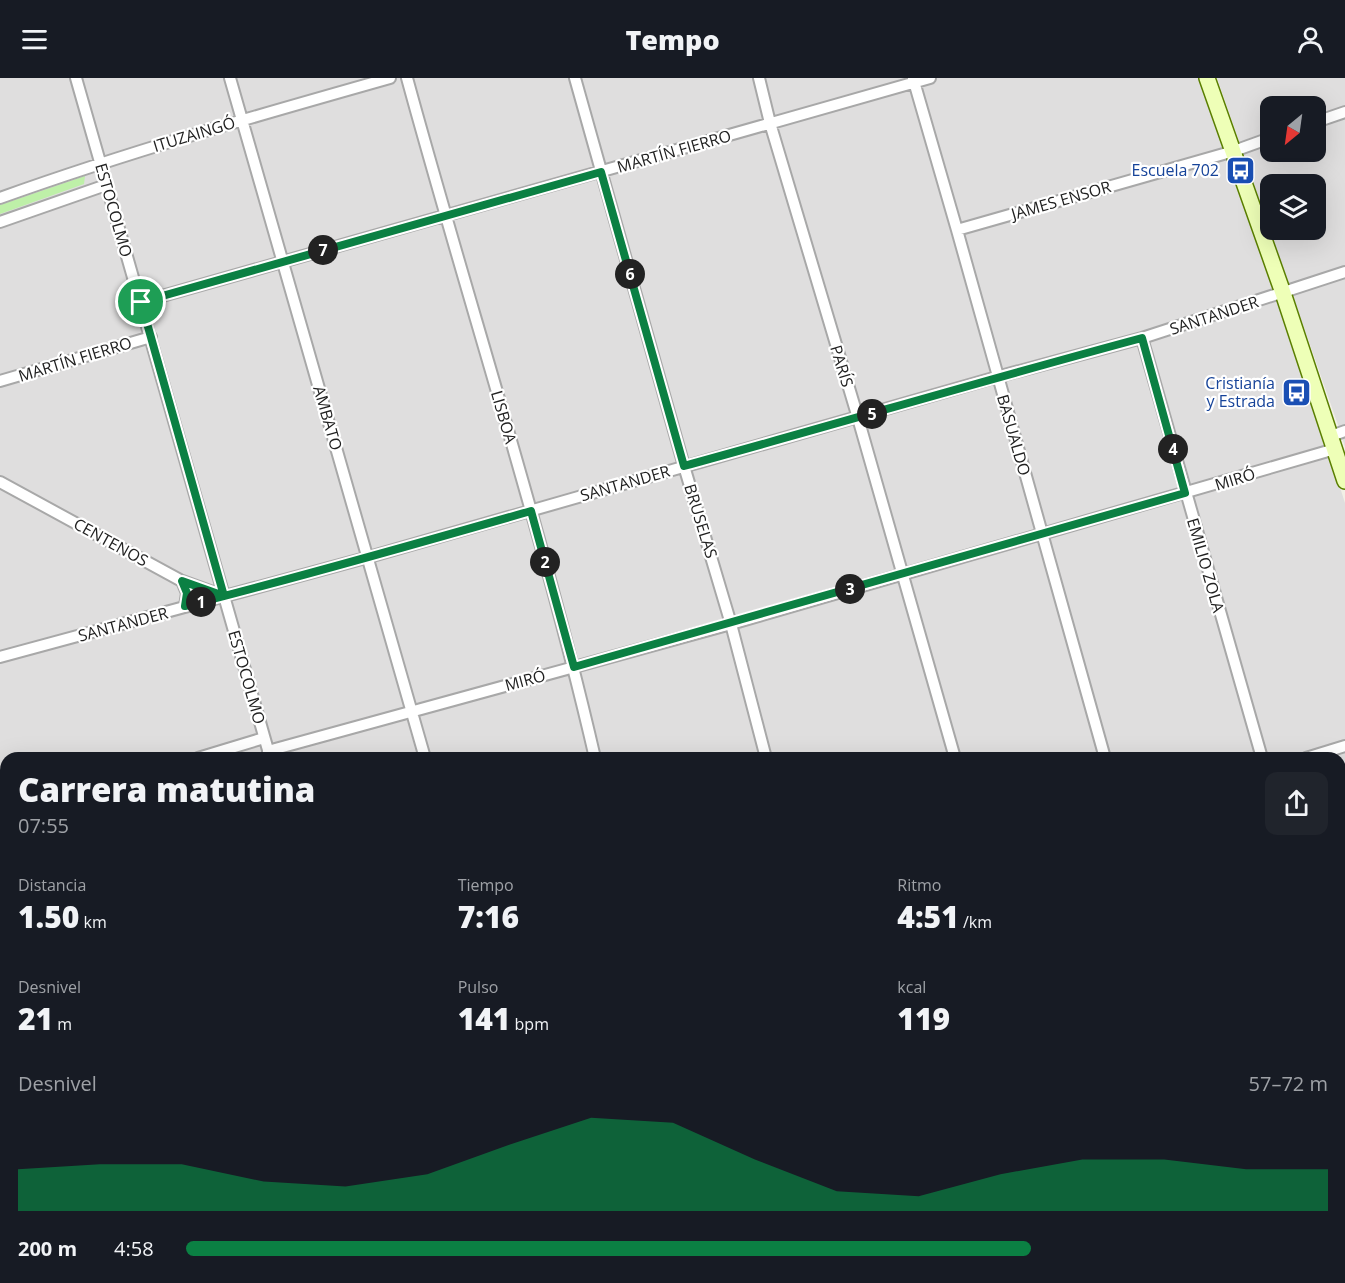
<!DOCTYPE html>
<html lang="es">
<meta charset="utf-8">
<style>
body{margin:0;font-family:"Open Sans",sans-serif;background:#20242c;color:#f1f3f6;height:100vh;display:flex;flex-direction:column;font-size:22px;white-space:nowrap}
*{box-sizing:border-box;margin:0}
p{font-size:20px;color:#9ea1a6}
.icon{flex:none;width:33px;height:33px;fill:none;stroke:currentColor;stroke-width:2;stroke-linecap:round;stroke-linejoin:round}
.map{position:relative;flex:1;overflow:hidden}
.side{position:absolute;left:0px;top:674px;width:1346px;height:532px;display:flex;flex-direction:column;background:#171b24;border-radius:18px 18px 0 0;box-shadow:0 6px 24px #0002}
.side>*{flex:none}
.needle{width:39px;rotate:209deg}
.controls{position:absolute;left:1260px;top:18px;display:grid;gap:12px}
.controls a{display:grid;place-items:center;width:66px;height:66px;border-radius:12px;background:#171b24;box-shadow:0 6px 24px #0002;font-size:30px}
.pin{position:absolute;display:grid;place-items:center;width:51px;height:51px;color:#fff;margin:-26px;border:3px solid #fff;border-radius:50%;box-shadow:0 2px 6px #0007}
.km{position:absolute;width:30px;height:30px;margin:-15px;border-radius:50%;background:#222;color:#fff;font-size:16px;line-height:30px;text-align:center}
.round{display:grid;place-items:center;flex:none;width:63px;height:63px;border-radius:12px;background:#20242c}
.head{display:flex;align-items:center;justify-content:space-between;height:102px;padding:0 18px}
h1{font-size:33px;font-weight:800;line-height:45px}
.figures{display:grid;grid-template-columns:repeat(3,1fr);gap:9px;height:102px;padding:6px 18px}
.figures div{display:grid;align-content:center}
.figures b{font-size:30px;font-weight:800}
.figures small{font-size:16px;font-weight:400}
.figures p{font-size:16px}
.chart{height:168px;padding:12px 18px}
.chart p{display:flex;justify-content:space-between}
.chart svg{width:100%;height:108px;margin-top:6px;fill:#0b8043;opacity:.7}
ul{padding:0 18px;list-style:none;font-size:20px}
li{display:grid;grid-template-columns:96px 72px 1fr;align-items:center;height:45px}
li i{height:15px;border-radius:8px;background:#0b8043}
header{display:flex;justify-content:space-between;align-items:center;height:78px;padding:0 18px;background:#171b24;font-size:27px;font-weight:800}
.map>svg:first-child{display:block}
</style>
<header><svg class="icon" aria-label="menu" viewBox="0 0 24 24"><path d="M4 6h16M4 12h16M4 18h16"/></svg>Tempo<svg class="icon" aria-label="person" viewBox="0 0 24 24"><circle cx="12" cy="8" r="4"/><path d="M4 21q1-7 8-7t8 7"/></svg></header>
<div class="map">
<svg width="1345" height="1205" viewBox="0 0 1345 1205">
<rect width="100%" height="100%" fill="#f2f0e6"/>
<path fill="#dfdede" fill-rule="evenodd" d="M 0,0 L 1203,0 L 1283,232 L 1345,425 L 1345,1205 L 0,1205 ZM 6,680 L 1340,680 L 1340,1200 L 6,1200 Z
M 1217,0 L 1345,0 L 1345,369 L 1338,347 ZM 1270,28 L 1316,28 L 1316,74 L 1270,74 ZM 1270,106 L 1316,106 L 1316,152 L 1270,152 Z"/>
<path fill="#bef0a8" d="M 85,98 L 84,106 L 0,136 L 0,127 Z"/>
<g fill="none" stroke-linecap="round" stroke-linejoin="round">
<defs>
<path id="street" d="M 76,0 L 270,679
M 230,0 L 425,680
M 407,0 C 469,227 542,451 595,680
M 575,0 L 684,388 L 731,546 L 766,680
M 759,0 L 770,45 L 858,340 L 955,680
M 913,0 L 957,152 L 1105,680
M 1316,44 L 1345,34
M 0,120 C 128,74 259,37 390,0
M 0,144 L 106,107
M 957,152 L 1234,73 L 1270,60
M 141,224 L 930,0
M 1142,260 L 1262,680
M 0,303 L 151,259
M 1331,358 L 1345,353
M 0,404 L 180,502 L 224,518
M 182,503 L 187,515 L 185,528
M 0,579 L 369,479 L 997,299 L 1142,260 L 1345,194
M 268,673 L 731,546 L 1335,371
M 198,680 L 264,660
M 1306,680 L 1345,668
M 0,729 L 6,750
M 0,894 L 6,892
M 1340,953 L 1345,972
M 0,1058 L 6,1056
M 0,1082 L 6,1080
M 1340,1189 L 1345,1187
M 136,1200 L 138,1205
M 417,1200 L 418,1205
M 574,1200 L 575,1205
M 734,1200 L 735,1205
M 912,1200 L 914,1205
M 1101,1200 L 1103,1205
M 1254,1200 L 1256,1205
M 1285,1205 L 1302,1200"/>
<path id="secondary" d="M 1207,0 L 1283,215 L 1345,403
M 1340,878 L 1345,877
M 194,1205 L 211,1200"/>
</defs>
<use href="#street" stroke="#a8a8a8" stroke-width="14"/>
<use href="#secondary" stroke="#5a7f00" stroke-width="18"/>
<use href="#street" stroke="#fff" stroke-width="10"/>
<use href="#secondary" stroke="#eeffb7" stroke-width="15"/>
</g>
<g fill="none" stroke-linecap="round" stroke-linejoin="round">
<defs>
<path id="route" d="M 141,224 L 224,518 L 182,503 L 187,515 L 185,528 C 301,499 416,466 531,433 L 574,589 L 1185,415 L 1142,260 C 989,301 837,346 684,388 L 601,94 L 141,224"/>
</defs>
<use href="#route" stroke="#fff" stroke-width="12"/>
<use href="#route" stroke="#0b8043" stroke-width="8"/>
</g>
<defs>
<symbol id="bus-square" viewBox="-11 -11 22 22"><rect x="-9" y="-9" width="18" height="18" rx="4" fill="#1a4fb4" stroke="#fff"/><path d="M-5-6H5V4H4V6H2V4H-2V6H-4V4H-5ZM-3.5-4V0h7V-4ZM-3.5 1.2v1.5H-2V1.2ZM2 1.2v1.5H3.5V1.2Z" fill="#fff"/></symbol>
</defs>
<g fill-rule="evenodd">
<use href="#bus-square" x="1224" y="76" width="33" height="33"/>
<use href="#bus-square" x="1280" y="298" width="33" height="33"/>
</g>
<g text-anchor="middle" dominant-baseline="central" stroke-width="4.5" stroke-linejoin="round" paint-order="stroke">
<g font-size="16" fill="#212121" stroke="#fff">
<text transform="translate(194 56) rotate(-17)">ITUZAINGÓ</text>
<text transform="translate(674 73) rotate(-16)">MARTÍN FIERRO</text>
<text transform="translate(1061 122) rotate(-16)">JAMES ENSOR</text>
<text transform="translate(114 132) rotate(74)">ESTOCOLMO</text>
<text transform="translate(1214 237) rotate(-18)">SANTANDER</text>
<text transform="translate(75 281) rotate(-17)">MARTÍN FIERRO</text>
<text transform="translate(842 288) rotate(73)">PARÍS</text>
<text transform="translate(504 339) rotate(74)">LISBOA</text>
<text transform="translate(328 340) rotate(74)">AMBATO</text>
<text transform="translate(1014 357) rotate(74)">BASUALDO</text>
<text transform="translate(1235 401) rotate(-17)">MIRÓ</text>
<text transform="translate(625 405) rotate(-16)">SANTANDER</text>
<text transform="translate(701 443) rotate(73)">BRUSELAS</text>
<text transform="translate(111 464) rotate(29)">CENTENOS</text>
<text transform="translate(1206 487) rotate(74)">EMILIO ZOLA</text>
<text transform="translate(123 546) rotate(-15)">SANTANDER</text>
<text transform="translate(247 599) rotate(74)">ESTOCOLMO</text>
<text transform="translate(525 602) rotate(-15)">MIRÓ</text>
</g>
<g font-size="16" fill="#164399" stroke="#fff" text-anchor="end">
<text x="1219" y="92">Escuela 702</text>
<text x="1275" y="305">Cristianía<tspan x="1275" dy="18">y Estrada</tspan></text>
</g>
</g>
</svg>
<div class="controls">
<a><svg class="needle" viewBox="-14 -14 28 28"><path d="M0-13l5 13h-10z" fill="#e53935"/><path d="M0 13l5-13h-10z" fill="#9ea1a6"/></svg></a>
<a><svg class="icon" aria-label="layers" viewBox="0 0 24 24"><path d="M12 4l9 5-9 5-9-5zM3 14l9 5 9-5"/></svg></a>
</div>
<div class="pin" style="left:141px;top:224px;background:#1e9e55"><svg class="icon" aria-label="arrive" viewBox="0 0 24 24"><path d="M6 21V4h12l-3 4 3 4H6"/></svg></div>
<b class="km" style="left:201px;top:524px">1</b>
<b class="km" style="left:545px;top:484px">2</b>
<b class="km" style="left:850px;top:511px">3</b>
<b class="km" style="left:1173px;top:371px">4</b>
<b class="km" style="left:872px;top:336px">5</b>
<b class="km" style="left:630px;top:196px">6</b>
<b class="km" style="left:323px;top:172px">7</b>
<section class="side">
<div class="head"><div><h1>Carrera matutina</h1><p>07:55</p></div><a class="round"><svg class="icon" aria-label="share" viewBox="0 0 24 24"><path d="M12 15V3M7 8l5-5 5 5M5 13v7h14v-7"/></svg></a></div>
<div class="figures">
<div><p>Distancia</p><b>1.50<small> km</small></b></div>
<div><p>Tiempo</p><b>7:16</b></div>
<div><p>Ritmo</p><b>4:51<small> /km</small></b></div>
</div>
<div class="figures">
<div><p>Desnivel</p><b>21<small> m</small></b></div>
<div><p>Pulso</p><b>141<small> bpm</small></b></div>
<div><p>kcal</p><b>119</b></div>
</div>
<div class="chart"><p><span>Desnivel</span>57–72 m</p>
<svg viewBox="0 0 160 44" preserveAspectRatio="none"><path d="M0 44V27L10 25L20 25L30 32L40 34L50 29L60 17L70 6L80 8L90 23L100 36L110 38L120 29L130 23L140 23L150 27L160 27V44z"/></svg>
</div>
<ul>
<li><b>200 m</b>4:58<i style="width:74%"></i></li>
</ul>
</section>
</div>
